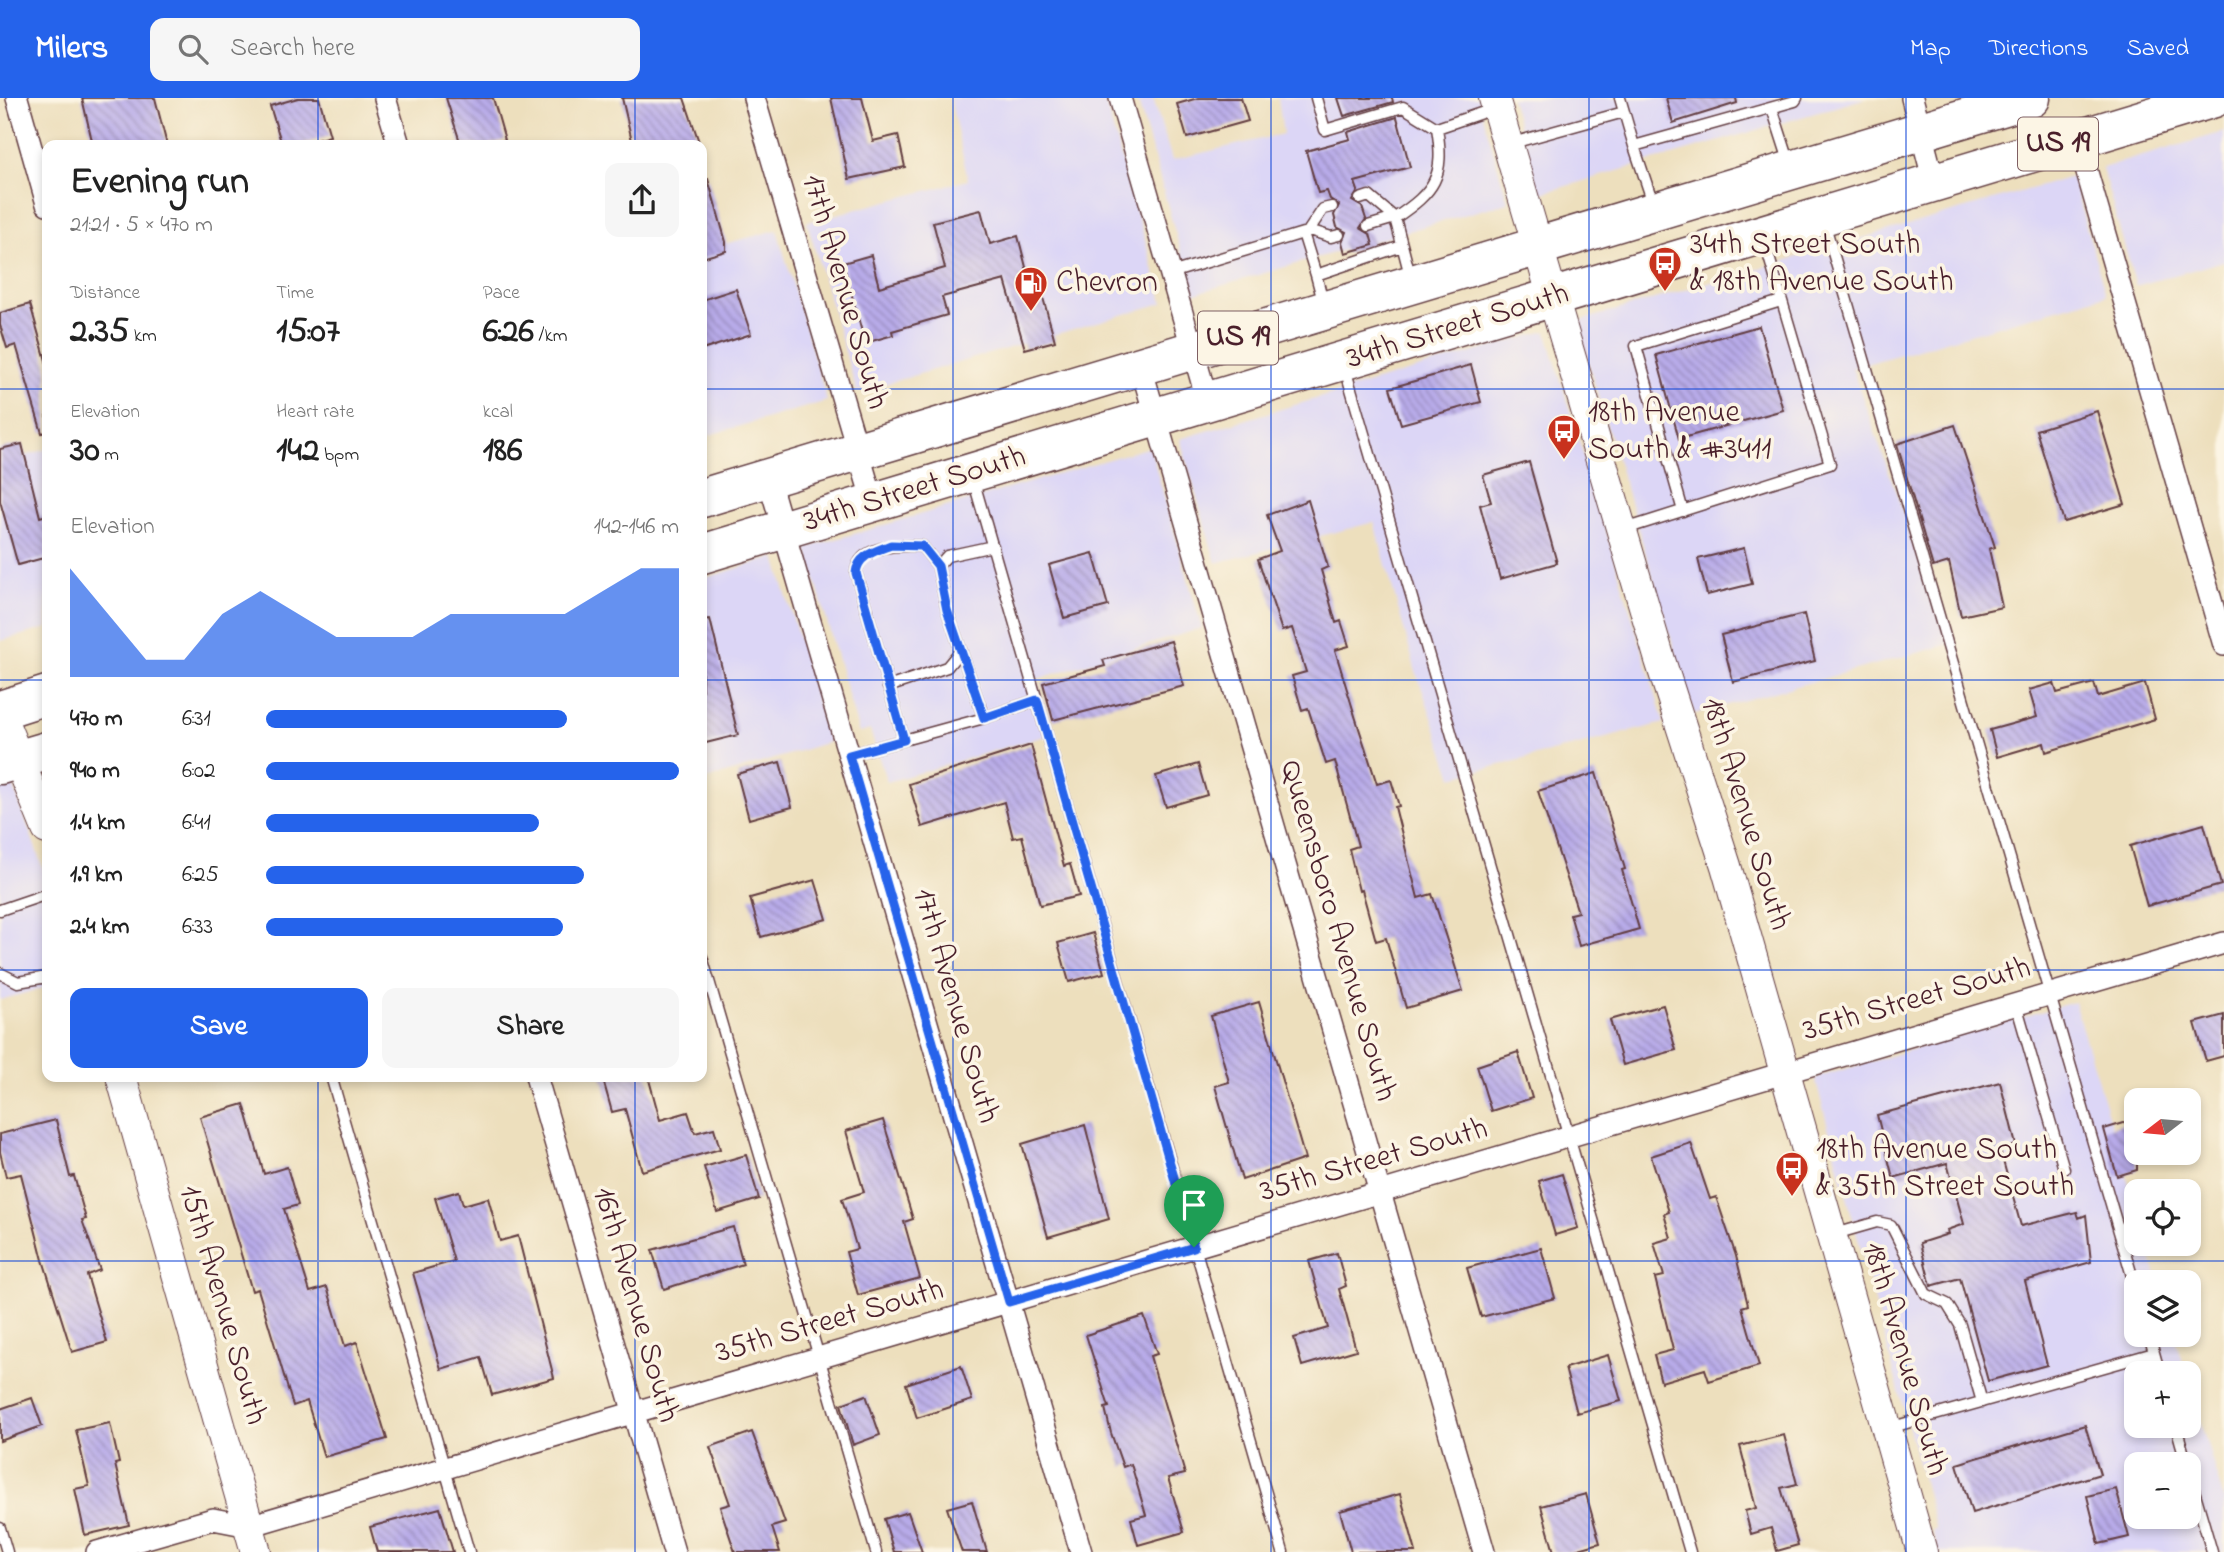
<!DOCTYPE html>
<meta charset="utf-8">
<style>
body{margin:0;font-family:"Indie Flower",sans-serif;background:#f6f6f6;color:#222;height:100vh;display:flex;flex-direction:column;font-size:26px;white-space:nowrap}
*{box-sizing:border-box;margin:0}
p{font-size:23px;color:#767676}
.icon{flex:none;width:38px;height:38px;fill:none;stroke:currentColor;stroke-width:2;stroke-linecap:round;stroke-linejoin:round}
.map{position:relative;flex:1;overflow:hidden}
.sheet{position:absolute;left:42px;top:42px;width:665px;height:942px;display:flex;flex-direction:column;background:#fff;border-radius:14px;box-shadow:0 4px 10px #0003}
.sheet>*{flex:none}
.needle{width:46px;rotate:254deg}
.fabs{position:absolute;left:2124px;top:990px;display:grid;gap:14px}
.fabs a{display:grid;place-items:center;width:77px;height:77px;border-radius:14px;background:#fff;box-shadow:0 4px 10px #0003;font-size:35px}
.pin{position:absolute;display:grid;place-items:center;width:60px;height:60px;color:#fff;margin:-72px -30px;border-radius:50% 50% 50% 0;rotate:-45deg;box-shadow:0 0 7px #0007}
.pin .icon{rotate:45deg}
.round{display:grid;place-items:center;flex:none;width:74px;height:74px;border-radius:14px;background:#f6f6f6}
.head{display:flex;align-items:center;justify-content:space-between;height:119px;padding:0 28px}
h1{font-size:38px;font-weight:800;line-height:52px}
.figures{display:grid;grid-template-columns:repeat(3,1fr);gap:10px;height:119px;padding:7px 28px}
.figures div{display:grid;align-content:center}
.figures b{font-size:35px;font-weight:800}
.figures small{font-size:19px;font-weight:400}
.figures p{font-size:19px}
.chart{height:196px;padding:14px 28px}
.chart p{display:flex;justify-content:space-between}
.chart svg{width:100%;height:126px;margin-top:7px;fill:#2563eb;opacity:.7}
.cta{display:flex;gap:14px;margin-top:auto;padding:14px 28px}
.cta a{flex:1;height:80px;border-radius:14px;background:#2563eb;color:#fff;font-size:28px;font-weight:800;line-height:80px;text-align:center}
.cta a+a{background:#f6f6f6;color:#222}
ul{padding:0 28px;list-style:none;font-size:23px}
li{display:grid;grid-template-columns:112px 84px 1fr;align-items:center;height:52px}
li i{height:18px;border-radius:9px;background:#2563eb}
header{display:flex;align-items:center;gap:42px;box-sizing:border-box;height:98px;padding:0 35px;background:#2563eb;color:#fff}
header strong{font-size:33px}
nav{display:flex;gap:38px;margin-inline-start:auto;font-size:24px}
.search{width:490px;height:63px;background:#f6f6f6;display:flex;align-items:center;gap:18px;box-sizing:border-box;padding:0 24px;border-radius:14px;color:#767676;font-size:26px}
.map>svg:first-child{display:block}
</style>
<header>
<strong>Milers</strong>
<div class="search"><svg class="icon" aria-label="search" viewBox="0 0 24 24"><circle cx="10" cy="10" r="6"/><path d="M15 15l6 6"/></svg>Search here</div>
<nav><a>Map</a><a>Directions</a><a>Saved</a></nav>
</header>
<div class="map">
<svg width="2224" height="1454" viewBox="0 0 2224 1454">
<defs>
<pattern id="building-back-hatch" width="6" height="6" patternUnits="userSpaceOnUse" patternTransform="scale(1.75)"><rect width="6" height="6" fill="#b8abe9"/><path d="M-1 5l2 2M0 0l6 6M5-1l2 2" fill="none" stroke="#988bbd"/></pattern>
</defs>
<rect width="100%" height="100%" fill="#fcf5e5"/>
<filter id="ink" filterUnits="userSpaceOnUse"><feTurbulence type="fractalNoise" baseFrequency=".0143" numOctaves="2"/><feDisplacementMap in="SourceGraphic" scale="14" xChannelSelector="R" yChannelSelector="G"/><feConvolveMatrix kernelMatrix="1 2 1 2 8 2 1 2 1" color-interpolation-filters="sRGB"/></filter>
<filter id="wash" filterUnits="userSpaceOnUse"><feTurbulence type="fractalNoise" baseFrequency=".00686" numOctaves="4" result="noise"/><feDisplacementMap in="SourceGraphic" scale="28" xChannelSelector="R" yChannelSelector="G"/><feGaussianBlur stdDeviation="1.57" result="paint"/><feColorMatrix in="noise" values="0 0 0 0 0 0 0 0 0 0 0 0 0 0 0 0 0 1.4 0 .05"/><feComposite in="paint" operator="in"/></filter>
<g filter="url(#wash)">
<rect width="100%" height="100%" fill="#eddfbd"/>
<path fill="#dcd6f6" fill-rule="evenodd" d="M 950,0 L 1104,0 L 1163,205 L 857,294 L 807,124 L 968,82 Z
M 1137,0 L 1153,0 L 1172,62 L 1283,36 L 1278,0 L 1478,0 L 1508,104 L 1193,196 Z
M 1511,0 L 1866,0 L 1539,96 Z
M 2224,34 L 2224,163 L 2136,188 L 2102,70 Z
M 2072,79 L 2106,197 L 1852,270 L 1950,546 L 1694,616 L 1576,224 Z
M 777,132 L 827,303 L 702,339 L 702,152 Z
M 1546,233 L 1664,625 L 1453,679 L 1416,574 L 1374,424 L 1216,465 L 1180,341 Z
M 1150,349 L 1202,530 L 1037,581 L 1052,636 L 887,684 L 870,632 L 859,635 L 806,450 Z
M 47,351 L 47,530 L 0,543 L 0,366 Z
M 775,459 L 829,644 L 702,683 L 702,481 Z
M 12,684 L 47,782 L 47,889 L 0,902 L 0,687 Z
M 2074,904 L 2137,1113 L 2137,1146 L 2147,1146 L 2158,1185 L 2137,1185 L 2137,1237 L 2174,1237 L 2186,1276 L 2137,1276 L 2137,1328 L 2189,1328 L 2189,1287 L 2224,1402 L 2224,1454 L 1938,1454 L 1932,1432 L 1936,1431 L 1815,980 ZM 2137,1367 L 2189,1367 L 2189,1419 L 2137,1419 Z"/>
<g id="blocks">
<path fill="url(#building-back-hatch)" d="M 82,0 L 155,0 L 167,47 L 93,47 Z
M 298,0 L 319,0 L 330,38 L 300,47 L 282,47 L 270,8 Z
M 446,0 L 493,0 L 505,42 L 487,47 L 461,47 Z
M 622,0 L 684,0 L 700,47 L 633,47 Z
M 831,0 L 862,0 L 873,43 L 898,37 L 905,69 L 849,81 Z
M 1198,0 L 1241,0 L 1248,23 L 1187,40 L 1177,6 Z
M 1338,0 L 1392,0 L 1393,4 L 1344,18 Z
M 1666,0 L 1736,0 L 1737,5 L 1673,25 Z
M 1397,19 L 1410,69 L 1355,84 L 1358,93 L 1352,103 L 1362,109 L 1366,121 L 1360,130 L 1370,136 L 1373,147 L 1345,155 L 1342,144 L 1346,134 L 1337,129 L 1334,117 L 1339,107 L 1330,101 L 1327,93 L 1318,95 L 1306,53 L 1350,41 L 1348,34 Z
M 702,81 L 708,81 L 726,144 L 726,153 L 702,160 Z
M 981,112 L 990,146 L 1018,138 L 1029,181 L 1037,178 L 1055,243 L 1025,251 L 1005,182 L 942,199 L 947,217 L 892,233 L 893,237 L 865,245 L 843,165 L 871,157 L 879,189 L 945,170 L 933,124 Z
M 736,191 L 751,236 L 702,252 L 702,202 Z
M 30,206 L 47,266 L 47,334 L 42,335 L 16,247 L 7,250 L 0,227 L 0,215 Z
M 1759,228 L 1783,312 L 1679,341 L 1656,257 Z
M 1471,267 L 1481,304 L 1401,326 L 1390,290 Z
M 2097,313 L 2125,406 L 2064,424 L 2036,332 Z
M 1955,327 L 1995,449 L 1989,451 L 2002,509 L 1961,518 L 1949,464 L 1933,469 L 1897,346 Z
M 22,346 L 40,419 L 47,417 L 47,459 L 18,467 L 0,403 L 0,351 Z
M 1529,364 L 1557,465 L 1500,481 L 1480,407 L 1491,404 L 1483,377 Z
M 1308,402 L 1328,469 L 1321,472 L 1336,525 L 1341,523 L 1349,548 L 1335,552 L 1355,618 L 1377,686 L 1391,682 L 1399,708 L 1395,709 L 1418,800 L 1432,796 L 1463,893 L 1406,910 L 1386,840 L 1376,843 L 1362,792 L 1359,793 L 1349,751 L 1358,748 L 1335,663 L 1326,666 L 1308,610 L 1302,612 L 1292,578 L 1306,574 L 1292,530 L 1282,533 L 1258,461 L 1280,453 L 1267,417 Z
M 1744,450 L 1752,486 L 1707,497 L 1698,461 Z
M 1093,455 L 1108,508 L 1064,520 L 1049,467 Z
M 1804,516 L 1815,563 L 1733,584 L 1721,537 Z
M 710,521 L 738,637 L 702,646 L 702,522 Z
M 1171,543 L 1184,588 L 1053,622 L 1043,585 L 1105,568 L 1103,562 Z
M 2054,585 L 2057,595 L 2094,585 L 2098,599 L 2145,585 L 2155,621 L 2046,654 L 2044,645 L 1997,659 L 1990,632 L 2037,619 L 2029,592 Z
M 1031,647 L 1064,768 L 1070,766 L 1079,798 L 1040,807 L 1022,738 L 1013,740 L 1004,704 L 922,729 L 909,686 Z
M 780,664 L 792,709 L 749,721 L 737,676 Z
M 1198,666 L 1207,697 L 1166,709 L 1156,678 Z
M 1596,675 L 1625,771 L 1622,772 L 1639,831 L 1579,848 L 1570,816 L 1578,814 L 1538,693 Z
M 2204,726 L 2221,787 L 2147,808 L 2130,748 Z
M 815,782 L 827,821 L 761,839 L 750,800 Z
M 1093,835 L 1104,875 L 1069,884 L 1058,845 Z
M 1259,904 L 1305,1061 L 1242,1082 L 1215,988 L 1229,984 L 1211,918 Z
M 1663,907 L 1676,952 L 1623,967 L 1610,922 Z
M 2224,917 L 2224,958 L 2206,963 L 2195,925 Z
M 1518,954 L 1532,1000 L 1491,1013 L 1477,968 Z
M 602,978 L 648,978 L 660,1022 L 688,1014 L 695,1035 L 714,1030 L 720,1051 L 642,1073 L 625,1011 L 612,1014 Z
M 2000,984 L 2016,1047 L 2000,1052 L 2021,1128 L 2077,1114 L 2079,1120 L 2086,1117 L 2091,1164 L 2025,1183 L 2047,1267 L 1988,1283 L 1960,1180 L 1931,1188 L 1920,1145 L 1948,1136 L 1947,1132 L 1964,1126 L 1947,1065 L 1893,1080 L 1877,1017 Z
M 244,1006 L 264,1076 L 287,1069 L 298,1107 L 284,1111 L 310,1194 L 327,1189 L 345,1248 L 357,1244 L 387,1341 L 324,1359 L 307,1303 L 293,1308 L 258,1191 L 252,1193 L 200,1019 Z
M 2137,1021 L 2137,1072 L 2117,1078 L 2104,1031 Z
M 56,1022 L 70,1079 L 74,1078 L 86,1121 L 82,1122 L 100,1172 L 87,1177 L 107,1244 L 72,1254 L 43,1162 L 21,1076 L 6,1079 L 0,1054 L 0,1036 Z
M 883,1022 L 913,1121 L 904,1124 L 920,1180 L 858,1197 L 846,1154 L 857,1151 L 842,1101 L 864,1094 L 846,1033 Z
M 1085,1027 L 1109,1121 L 1048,1139 L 1022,1046 Z
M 1691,1045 L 1710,1101 L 1716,1099 L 1736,1158 L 1748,1207 L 1742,1209 L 1759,1268 L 1709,1283 L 1705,1271 L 1661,1284 L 1654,1257 L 1673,1252 L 1655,1180 L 1664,1178 L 1654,1145 L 1671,1140 L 1664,1116 L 1669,1114 L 1651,1058 Z
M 746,1057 L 759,1101 L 717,1114 L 704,1069 Z
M 1562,1076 L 1578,1130 L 1555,1137 L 1539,1083 Z
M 459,1093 L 463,1107 L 488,1100 L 500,1143 L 518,1138 L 554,1280 L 492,1297 L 481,1259 L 441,1271 L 413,1175 L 454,1163 L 435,1100 Z
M 733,1129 L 743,1166 L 664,1191 L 652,1152 Z
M 1541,1150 L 1555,1200 L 1481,1219 L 1467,1170 Z
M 1337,1155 L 1346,1188 L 1339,1191 L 1356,1252 L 1302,1268 L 1294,1240 L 1328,1230 L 1309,1163 Z
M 1144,1218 L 1157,1256 L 1150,1258 L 1185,1376 L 1168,1380 L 1184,1434 L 1138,1447 L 1131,1421 L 1146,1417 L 1131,1366 L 1123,1369 L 1111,1335 L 1105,1310 L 1109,1309 L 1086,1237 Z
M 1608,1257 L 1621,1303 L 1577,1315 L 1565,1270 Z
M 961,1268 L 972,1302 L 917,1320 L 906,1286 Z
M 866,1297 L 880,1337 L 853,1347 L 841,1306 Z
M 32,1300 L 42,1328 L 0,1343 L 0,1311 Z
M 110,1325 L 119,1365 L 115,1366 L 129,1427 L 85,1437 L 75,1391 L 89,1388 L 76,1332 Z
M 2085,1327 L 2100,1376 L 1972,1415 L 1957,1366 Z
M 752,1334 L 785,1425 L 772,1429 L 780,1454 L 735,1454 L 720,1409 L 730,1406 L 710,1349 Z
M 1784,1337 L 1797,1386 L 1781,1390 L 1798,1447 L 1777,1453 L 1771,1430 L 1751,1436 L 1745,1413 L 1756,1410 L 1740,1348 Z
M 2116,1391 L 2129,1439 L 2099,1446 L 2087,1398 Z
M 1400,1396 L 1416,1454 L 1351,1454 L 1340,1413 Z
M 1586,1396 L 1600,1445 L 1568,1454 L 1554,1454 L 1541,1408 Z
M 972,1403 L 987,1454 L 962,1454 L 947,1410 Z
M 440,1410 L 453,1454 L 377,1454 L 370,1429 Z
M 908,1414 L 922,1454 L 894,1454 L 884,1421 Z"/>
</g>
</g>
<g filter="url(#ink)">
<use href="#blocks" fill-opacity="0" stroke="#623c41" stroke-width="2"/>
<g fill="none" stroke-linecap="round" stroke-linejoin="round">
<defs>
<path id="lane" d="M 1316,0 L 1325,32 L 1403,9 L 1437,30
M 1620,0 L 1634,48 L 1795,3 L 1797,0
M 1772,10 L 1790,66
M 1509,46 L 1624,14
M 1634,48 L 1654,108
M 1360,101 L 1369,98 L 1395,120 L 1368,128
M 1332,109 L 1323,111 L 1309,132 L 1331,139 L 1339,137
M 1824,124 L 2137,1195
M 1171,175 L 1303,135 L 1316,177
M 1411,181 L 1395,120 C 1435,93 1445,79 1437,30 L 1493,11
M 1324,207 L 1316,177 L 1402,148
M 1344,267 L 1690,1454
M 973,381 L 1283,1454
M 1683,413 L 1636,248 L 1781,203
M 1625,431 L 1830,366 L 1764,142
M 888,589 L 947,569 L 961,552
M 984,620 L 947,512 L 938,468 L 947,458 L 993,448
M 904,642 L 856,475 C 859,446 900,447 922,448 L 938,468
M 849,657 L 984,620 L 1037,602
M 0,812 L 47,796
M 702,859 L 876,1454
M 0,875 L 18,884 L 47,879
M 2016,906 L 2064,1071
M 331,978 L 469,1454
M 1835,1136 L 1877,1124 L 1891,1127 L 1926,1196 L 1947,1206 L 1960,1227 L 1982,1304
M 2149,1237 L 2160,1276
M 2176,1328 L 2187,1367
M 1889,1330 L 2154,1255
M 2189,1375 L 2212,1454
M 0,1430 L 7,1454"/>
<path id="street" d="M 17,0 L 47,106
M 385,0 L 399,47
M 754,0 L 873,404
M 1120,0 L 1208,305
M 1912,0 L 1934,84
M 2077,40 L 2224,547
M 1141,269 L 1484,1454
M 768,379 L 1081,1454
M 536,978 L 674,1454
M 97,1454 L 213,1421 L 249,1428 L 2224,845"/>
<path id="secondary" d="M 1494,0 L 1660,562 L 1726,768 L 1922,1454
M 0,616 L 47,731
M 121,978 L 256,1454"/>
<path id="highway" d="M 702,400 L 2031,0
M 702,456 L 2214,0
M 0,612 L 47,597
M 0,667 L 47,653"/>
</defs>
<use href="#lane" stroke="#623c41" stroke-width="13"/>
<use href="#street" stroke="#623c41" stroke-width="24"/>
<use href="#secondary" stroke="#623c41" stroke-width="32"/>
<use href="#highway" stroke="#623c41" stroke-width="41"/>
<use href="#lane" stroke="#fff" stroke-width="10"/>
<use href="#street" stroke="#fff" stroke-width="21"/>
<use href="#secondary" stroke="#fff" stroke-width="30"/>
<use href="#highway" stroke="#fff" stroke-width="38"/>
</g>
</g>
<g fill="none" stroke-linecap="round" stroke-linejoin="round" filter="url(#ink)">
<defs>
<path id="route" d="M 891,447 L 922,448 L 938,468 L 947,512 L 984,620 L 1037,602 L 1194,1149 L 1009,1204 L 849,657 L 904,642 L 856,475 C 858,457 876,453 891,447 Z"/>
</defs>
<use href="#route" stroke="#fff" stroke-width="14"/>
<use href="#route" stroke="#2563eb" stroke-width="9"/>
</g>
<path fill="none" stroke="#1d4ed8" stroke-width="2" stroke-opacity="0.55" d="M 318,0 L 318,47M 635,0 L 635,47M 953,0 L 953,1454M 1271,0 L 1271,1454M 1589,0 L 1589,1454M 1906,0 L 1906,1454M 0,291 L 47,291M 702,291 L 2224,291M 0,582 L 47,582M 702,582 L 2224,582M 0,872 L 47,872M 702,872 L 2224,872M 318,978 L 318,1454M 635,978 L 635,1454M 0,1163 L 2224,1163"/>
<defs>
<symbol id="bus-pin" viewBox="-11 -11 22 30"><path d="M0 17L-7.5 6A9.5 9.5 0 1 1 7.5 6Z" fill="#c8321e" stroke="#fcf5e5"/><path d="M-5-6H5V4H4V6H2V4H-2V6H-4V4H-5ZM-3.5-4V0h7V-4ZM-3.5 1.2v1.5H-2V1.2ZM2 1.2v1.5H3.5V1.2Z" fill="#fff"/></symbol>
<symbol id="fuel-pin" viewBox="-11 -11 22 30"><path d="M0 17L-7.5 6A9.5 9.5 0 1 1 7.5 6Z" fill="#c8321e" stroke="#fcf5e5"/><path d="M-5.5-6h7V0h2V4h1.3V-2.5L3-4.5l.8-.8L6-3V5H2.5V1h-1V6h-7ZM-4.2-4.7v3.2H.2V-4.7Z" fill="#fff"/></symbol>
</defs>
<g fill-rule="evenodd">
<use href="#bus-pin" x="1646" y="146" width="38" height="52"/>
<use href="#fuel-pin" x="1012" y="166" width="38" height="52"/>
<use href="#bus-pin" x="1545" y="314" width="38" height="52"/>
<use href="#bus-pin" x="1773" y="1051" width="38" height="52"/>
</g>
<g text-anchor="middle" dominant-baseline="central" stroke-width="7" stroke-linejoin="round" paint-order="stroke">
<g fill="#fcf5e5" stroke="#7f5f63" stroke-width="2">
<rect x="2018" y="19.5" width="80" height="53" rx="5"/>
<rect x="1198" y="213.5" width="80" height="53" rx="5"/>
</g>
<g font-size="30" font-weight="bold" fill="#4a1f2b">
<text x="2058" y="46">US 19</text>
<text x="1238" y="240">US 19</text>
</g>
<g font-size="32" fill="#4a1f2b" stroke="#fcf5e5" text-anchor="start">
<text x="1690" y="147">34th Street South<tspan x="1690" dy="37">&amp; 18th Avenue South</tspan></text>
<text x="1056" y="185">Chevron</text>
<text x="1588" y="315">18th Avenue<tspan x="1588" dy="37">South &amp; #3411</tspan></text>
<text x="1816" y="1052">18th Avenue South<tspan x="1816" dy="37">&amp; 35th Street South</tspan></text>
</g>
<g font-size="32" fill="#4a1f2b" stroke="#fcf5e5">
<text transform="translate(844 194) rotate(74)">17th Avenue South</text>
<text transform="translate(1458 229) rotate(-17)">34th Street South</text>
<text transform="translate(915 392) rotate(-17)">34th Street South</text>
<text transform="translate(1745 716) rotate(73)">18th Avenue South</text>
<text transform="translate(1337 833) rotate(74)">Queensboro Avenue South</text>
<text transform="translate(1917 902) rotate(-16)">35th Street South</text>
<text transform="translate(955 908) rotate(74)">17th Avenue South</text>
<text transform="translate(1374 1063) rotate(-16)">35th Street South</text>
<text transform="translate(222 1207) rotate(74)">15th Avenue South</text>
<text transform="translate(635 1207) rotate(74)">16th Avenue South</text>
<text transform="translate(830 1224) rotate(-16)">35th Street South</text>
<text transform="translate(1904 1261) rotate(74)">18th Avenue South</text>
</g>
</g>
</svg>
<div class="fabs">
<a><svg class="needle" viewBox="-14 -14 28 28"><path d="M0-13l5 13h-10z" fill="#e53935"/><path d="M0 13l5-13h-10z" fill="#767676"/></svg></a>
<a><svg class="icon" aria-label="locate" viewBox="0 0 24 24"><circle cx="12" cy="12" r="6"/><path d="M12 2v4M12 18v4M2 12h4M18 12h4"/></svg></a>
<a><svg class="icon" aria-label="layers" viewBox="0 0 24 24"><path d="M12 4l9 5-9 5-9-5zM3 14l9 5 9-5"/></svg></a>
<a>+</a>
<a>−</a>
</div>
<div class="pin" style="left:1194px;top:1149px;background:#1e9e55"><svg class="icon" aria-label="arrive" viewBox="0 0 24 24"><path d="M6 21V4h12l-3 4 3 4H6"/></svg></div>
<section class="sheet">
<div class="head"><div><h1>Evening run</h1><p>21:21 · 5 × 470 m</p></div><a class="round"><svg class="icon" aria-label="share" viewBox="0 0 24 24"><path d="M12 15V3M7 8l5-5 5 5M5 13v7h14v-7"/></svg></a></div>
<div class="figures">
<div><p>Distance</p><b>2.35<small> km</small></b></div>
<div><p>Time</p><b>15:07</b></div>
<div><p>Pace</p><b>6:26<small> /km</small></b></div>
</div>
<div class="figures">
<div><p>Elevation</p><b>30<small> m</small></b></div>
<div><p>Heart rate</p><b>142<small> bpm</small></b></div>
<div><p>kcal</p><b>186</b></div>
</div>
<div class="chart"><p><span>Elevation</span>142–146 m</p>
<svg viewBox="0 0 160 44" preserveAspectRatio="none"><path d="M0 44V6L10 22L20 38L30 38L40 22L50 14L60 22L70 30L80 30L90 30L100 22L110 22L120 22L130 22L140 14L150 6L160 6V44z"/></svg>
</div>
<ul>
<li><b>470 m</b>6:31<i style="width:73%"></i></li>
<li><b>940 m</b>6:02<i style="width:100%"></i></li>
<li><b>1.4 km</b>6:41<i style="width:66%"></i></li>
<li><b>1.9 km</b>6:25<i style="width:77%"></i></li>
<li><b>2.4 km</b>6:33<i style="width:72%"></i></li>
</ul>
<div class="cta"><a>Save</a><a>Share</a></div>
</section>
</div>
